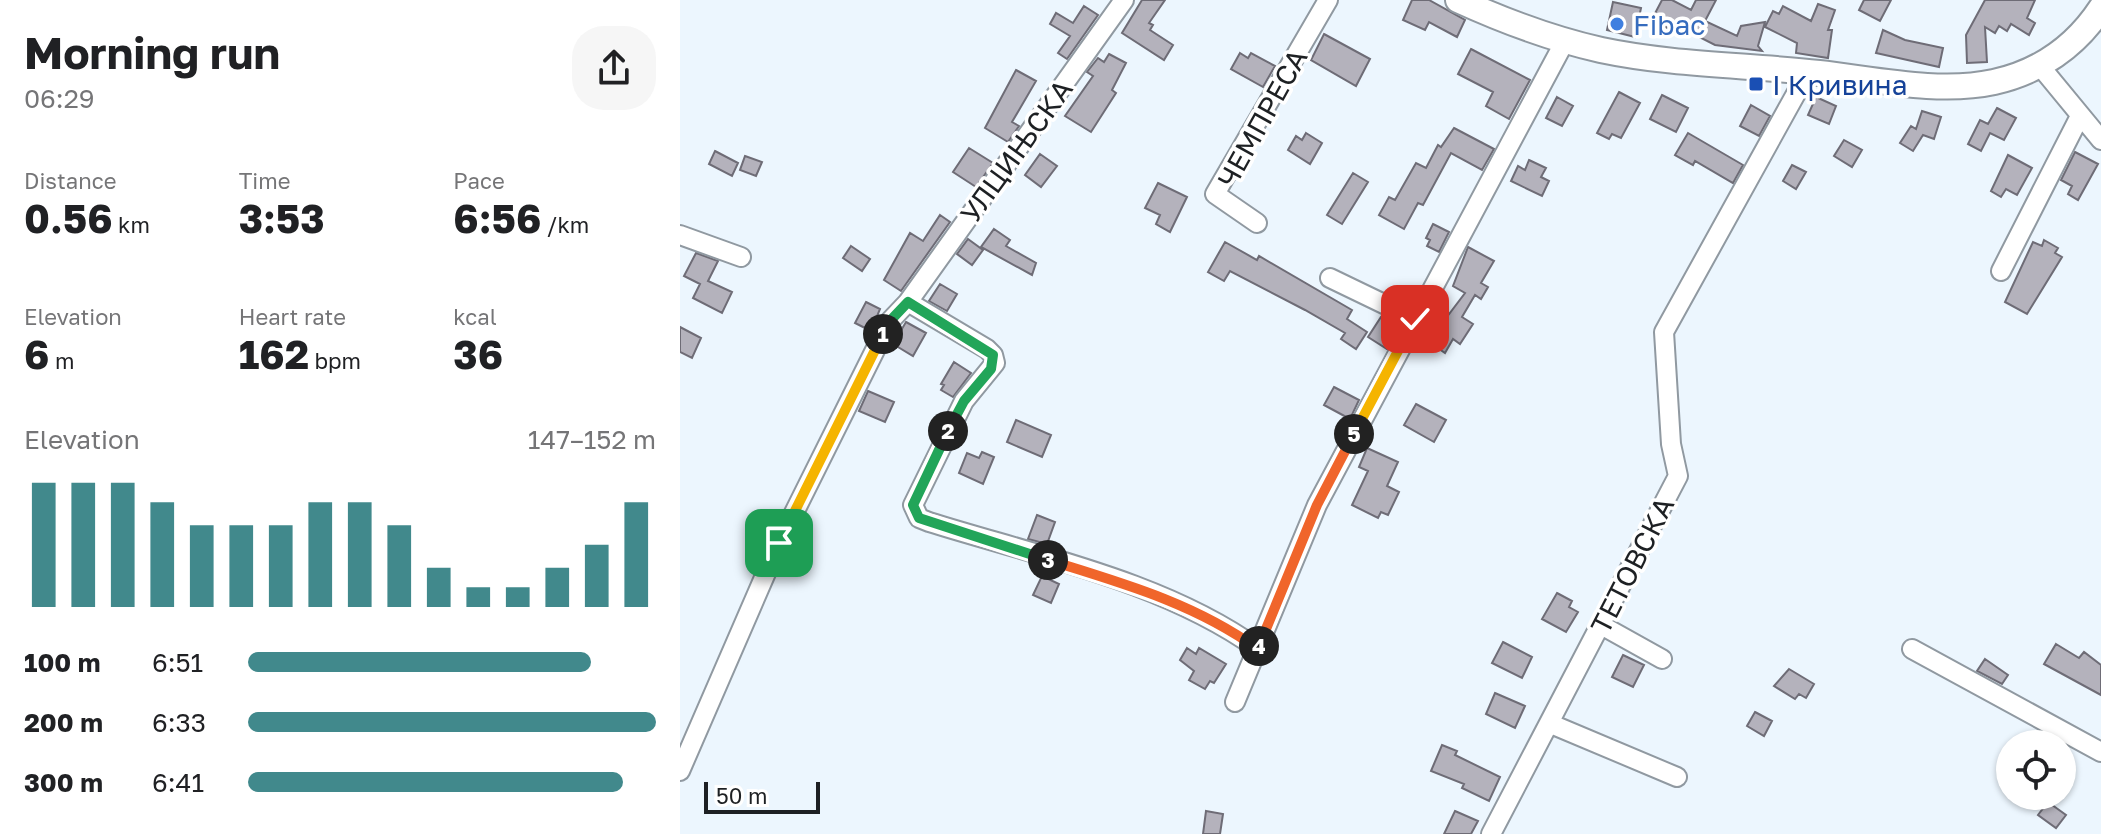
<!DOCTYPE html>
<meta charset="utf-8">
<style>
body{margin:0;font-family:"Golos Text",sans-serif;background:#f6f6f6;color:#202124;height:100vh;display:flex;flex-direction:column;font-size:30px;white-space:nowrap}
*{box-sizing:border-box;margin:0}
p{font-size:26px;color:#757577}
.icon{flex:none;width:44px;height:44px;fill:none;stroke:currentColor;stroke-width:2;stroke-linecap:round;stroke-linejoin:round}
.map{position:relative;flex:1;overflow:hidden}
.side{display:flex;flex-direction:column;background:#fff;width:680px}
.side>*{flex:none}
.fabs{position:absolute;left:1316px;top:730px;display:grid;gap:16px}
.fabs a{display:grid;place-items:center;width:80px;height:80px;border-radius:50%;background:#fff;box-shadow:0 2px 6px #0004;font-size:40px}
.scale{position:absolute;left:24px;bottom:20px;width:116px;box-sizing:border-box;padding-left:8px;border:4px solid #1d2023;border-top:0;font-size:22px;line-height:28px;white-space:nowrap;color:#1d2023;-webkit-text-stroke:6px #fff;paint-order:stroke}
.pin{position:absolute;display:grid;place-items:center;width:68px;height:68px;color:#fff;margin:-34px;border-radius:16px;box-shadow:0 4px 12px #0006}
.km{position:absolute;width:40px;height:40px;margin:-20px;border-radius:50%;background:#222;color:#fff;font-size:22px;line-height:40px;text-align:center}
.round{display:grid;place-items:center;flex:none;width:84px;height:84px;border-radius:32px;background:#f6f6f6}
.head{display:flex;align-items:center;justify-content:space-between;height:136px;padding:0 24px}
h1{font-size:44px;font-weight:700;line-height:60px}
.metrics{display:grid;grid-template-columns:repeat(3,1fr);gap:12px;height:136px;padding:8px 24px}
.metrics div{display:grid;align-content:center}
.metrics b{font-size:40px;font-weight:700}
.metrics small{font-size:22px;font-weight:400}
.metrics p{font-size:22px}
.chart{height:224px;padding:16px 24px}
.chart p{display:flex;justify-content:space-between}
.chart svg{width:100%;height:144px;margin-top:8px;stroke:#41898c;stroke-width:6}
ul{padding:0 24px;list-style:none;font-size:26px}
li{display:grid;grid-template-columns:128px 96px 1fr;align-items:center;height:60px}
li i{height:20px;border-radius:10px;background:#41898c}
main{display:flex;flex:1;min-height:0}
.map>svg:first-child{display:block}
</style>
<main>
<section class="side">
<div class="head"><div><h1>Morning run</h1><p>06:29</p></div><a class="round"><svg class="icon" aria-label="share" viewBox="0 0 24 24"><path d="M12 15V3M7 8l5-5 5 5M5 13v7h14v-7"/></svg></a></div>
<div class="metrics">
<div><p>Distance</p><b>0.56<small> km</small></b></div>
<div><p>Time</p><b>3:53</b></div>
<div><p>Pace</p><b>6:56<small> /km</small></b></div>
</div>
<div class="metrics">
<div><p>Elevation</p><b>6<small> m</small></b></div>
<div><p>Heart rate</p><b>162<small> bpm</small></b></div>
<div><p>kcal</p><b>36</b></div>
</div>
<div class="chart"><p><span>Elevation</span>147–152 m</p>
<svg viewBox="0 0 160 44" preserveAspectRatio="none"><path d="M5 44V6M15 44V6M25 44V6M35 44V12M45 44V19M55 44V19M65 44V19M75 44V12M85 44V12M95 44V19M105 44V32M115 44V38M125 44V38M135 44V32M145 44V25M155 44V12"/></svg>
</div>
<ul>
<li><b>100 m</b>6:51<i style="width:84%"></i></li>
<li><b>200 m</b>6:33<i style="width:100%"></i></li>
<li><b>300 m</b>6:41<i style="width:92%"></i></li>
</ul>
</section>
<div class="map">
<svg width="1421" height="834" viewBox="0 0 1421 834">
<rect width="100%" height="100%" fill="#ecf6fe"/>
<path fill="#b4b2bc" stroke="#6e6c76" stroke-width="2" d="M 462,0 L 485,0 L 469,23 L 473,25 L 470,30 L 493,45 L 484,60 L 442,33 Z
M 732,0 L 749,0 L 785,20 L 777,37 L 749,22 L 745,30 L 723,20 Z
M 982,0 L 992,0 L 1011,10 L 1016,0 L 1036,0 L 1025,21 L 1057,36 L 1061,26 L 1085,22 L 1078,46 L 1082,51 L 1035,45 L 994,24 L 991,30 L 972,19 Z
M 1184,0 L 1211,0 L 1200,21 L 1179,10 Z
M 1305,0 L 1355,0 L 1347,18 L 1355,23 L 1349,35 L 1331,24 L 1327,31 L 1319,26 L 1315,33 L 1305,27 L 1307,62 L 1287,63 L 1286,35 Z
M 933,2 L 961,8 L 955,37 L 927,30 Z
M 1138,4 L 1155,10 L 1148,30 L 1152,30 L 1148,58 L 1116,53 L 1117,43 L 1085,27 L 1093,11 L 1099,14 L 1103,6 L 1131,21 Z
M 404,6 L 418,15 L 387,59 L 378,53 L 390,36 L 370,24 L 376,13 L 393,23 Z
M 1203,30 L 1225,40 L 1263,48 L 1259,67 L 1196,53 Z
M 644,34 L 690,59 L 676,86 L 631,60 Z
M 791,49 L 850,80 L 829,119 L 806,106 L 813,92 L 778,74 Z
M 560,53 L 568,58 L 571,53 L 595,66 L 583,87 L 551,69 Z
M 429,54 L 446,63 L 432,90 L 436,93 L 411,132 L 385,116 L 413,76 L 407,72 L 418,58 L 424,62 Z
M 336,70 L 356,81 L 332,122 L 339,126 L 328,142 L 305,128 Z
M 939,92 L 960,103 L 941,138 L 932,134 L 929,139 L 917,133 Z
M 982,95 L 1008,108 L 996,132 L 970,119 Z
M 877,97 L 893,106 L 882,126 L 866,118 Z
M 1136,97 L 1156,106 L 1149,124 L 1128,115 Z
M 1071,105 L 1090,116 L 1079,136 L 1060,126 Z
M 1317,108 L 1336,118 L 1324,140 L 1310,133 L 1301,151 L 1288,144 L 1300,120 L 1308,124 Z
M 1242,111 L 1261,117 L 1254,139 L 1243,135 L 1233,151 L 1220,143 L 1231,126 L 1236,129 Z
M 774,128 L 814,149 L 802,170 L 771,153 L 743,205 L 738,203 L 724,229 L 699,215 L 709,197 L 715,200 L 736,163 L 746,168 L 758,145 L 761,147 Z
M 626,133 L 642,143 L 630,164 L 608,150 L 616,136 L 622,140 Z
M 1008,133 L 1063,165 L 1053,183 L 1015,161 L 1013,165 L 995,155 Z
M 1164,140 L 1182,150 L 1172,167 L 1154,156 Z
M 289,148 L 313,163 L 296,187 L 273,172 Z
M 35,151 L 58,163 L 52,176 L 29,164 Z
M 1395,152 L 1418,164 L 1398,200 L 1388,194 L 1392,186 L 1381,180 Z
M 360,154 L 377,166 L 361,187 L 345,175 Z
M 1328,155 L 1352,168 L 1337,195 L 1326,189 L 1321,197 L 1311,191 Z
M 65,156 L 82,162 L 76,176 L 60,170 Z
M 849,160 L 866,168 L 861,177 L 869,181 L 862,196 L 831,181 L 838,166 L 845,170 Z
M 1112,165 L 1126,172 L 1116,189 L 1103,181 Z
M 673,173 L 688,182 L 662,224 L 647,215 Z
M 478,183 L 507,197 L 490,232 L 476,224 L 480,215 L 465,208 Z
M 260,215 L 270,222 L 221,291 L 204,280 L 230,233 L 243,241 Z
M 753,224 L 769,232 L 759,252 L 747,246 L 750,240 L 746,238 Z
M 314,229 L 330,240 L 326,246 L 356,263 L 352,275 L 301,247 Z
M 288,239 L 303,250 L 292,265 L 277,254 Z
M 1364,240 L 1378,248 L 1375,253 L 1382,257 L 1347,314 L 1325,302 L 1353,242 L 1362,246 Z
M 545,242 L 577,260 L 579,256 L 672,310 L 667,319 L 687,332 L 676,349 L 661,339 L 665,333 L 625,310 L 550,271 L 544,281 L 528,272 Z
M 171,246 L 190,259 L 182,271 L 163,258 Z
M 788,247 L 814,261 L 801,283 L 808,287 L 801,299 L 795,295 L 782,317 L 793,324 L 780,344 L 773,339 L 765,353 L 752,344 L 754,340 L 751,338 L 785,293 L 773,286 Z
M 16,253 L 38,261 L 28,281 L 52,292 L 42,313 L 13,298 L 20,284 L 4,276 Z
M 260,284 L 277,294 L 267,311 L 249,301 Z
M 186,302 L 200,309 L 191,331 L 175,323 Z
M 701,317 L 718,328 L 707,349 L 688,337 Z
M 226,322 L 246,333 L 233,356 L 213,344 Z
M 0,327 L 21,338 L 12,358 L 0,352 Z
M 274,362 L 291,373 L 273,397 L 261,390 L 264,385 L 261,384 Z
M 654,387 L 679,400 L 670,419 L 644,405 Z
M 188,391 L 214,402 L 205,422 L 179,411 Z
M 736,404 L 766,420 L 754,442 L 724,425 Z
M 336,420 L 371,435 L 362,457 L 327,442 Z
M 687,448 L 718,462 L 707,486 L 719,492 L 708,515 L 701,512 L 698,518 L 672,505 L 688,471 L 679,467 Z
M 302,452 L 314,457 L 303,484 L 279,473 L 287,453 L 299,458 Z
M 357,515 L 375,522 L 367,544 L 348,539 Z
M 362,576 L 379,584 L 371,603 L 353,595 Z
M 877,593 L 892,601 L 889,607 L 898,612 L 886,632 L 862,619 Z
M 823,642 L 852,657 L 842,678 L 812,663 Z
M 1376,644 L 1399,658 L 1404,652 L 1421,665 L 1421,695 L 1364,664 Z
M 507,648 L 516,654 L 519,648 L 546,664 L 534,683 L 530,681 L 525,689 L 509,680 L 514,671 L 500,660 Z
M 943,655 L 964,665 L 953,687 L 932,677 Z
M 1305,659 L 1328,675 L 1322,684 L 1297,671 Z
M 1109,669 L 1134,684 L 1126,698 L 1119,694 L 1115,699 L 1094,686 Z
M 815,693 L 845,706 L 835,728 L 806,714 Z
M 1075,712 L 1092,721 L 1084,736 L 1067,726 Z
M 762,745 L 777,751 L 775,755 L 820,777 L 809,801 L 782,788 L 784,784 L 751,771 Z
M 1368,802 L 1386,815 L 1376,828 L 1358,815 Z
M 526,811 L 543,814 L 540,834 L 523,834 Z
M 775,811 L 798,821 L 791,834 L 764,834 Z"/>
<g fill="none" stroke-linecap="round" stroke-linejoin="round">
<defs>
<path id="minor" d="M 444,0 L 228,302 L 307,349 L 313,355 L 315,363 L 284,401 L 233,505 L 239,518 L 249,522 C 358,556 485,582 578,649
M 1360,66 L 1421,140
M 577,223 L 535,194 L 648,0
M 0,235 L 61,257
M 1321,271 L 1400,116
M 650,278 L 735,319
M 921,625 L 982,659
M 1232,649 L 1421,752
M 555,702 L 637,505 L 885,41
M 871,724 L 997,777
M 0,771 L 99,543 L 209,322 L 228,302
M 811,834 L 998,476 L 991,444 L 984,332 L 1128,72"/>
<path id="tertiary" d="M 778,0 C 824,21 872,39 921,50 C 992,65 1067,65 1139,73 C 1194,79 1259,94 1314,82 C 1359,72 1396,46 1421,8"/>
</defs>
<use href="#minor" stroke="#9099a1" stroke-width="22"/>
<use href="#tertiary" stroke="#9099a1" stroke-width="28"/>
<use href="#minor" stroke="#fff" stroke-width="18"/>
<use href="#tertiary" stroke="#fff" stroke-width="24"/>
</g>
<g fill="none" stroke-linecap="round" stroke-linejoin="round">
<defs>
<path id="split-1" d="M 99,543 L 203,334"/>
<path id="split-2" d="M 203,334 L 209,322 L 228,302 L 313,355 L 311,369 L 284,401 L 268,431"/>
<path id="split-3" d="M 268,431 L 233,505 L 239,518 L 368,560"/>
<path id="split-4" d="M 368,560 C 442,583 514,603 578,649 L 579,646"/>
<path id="split-5" d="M 579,646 L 637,505 L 674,434"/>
<path id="split-6" d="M 674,434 L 735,319"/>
</defs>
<use href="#split-1" stroke="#fff" stroke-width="16"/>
<use href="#split-2" stroke="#fff" stroke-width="16"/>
<use href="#split-3" stroke="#fff" stroke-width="16"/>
<use href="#split-4" stroke="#fff" stroke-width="16"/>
<use href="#split-5" stroke="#fff" stroke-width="16"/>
<use href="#split-6" stroke="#fff" stroke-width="16"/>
<use href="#split-1" stroke="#f5b400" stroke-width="10"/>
<use href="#split-2" stroke="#22a559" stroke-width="10"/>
<use href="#split-3" stroke="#22a559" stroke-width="10"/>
<use href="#split-4" stroke="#f0652b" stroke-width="10"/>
<use href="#split-5" stroke="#f0652b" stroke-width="10"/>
<use href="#split-6" stroke="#f5b400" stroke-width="10"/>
</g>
<circle fill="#3f7fe0" stroke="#fff" stroke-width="3" cx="937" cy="24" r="8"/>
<rect fill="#1a4fb4" stroke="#fff" stroke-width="3" x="1068" y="76" width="16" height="16" rx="4"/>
<g text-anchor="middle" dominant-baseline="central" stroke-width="7" stroke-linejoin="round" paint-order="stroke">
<g font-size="28" fill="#366cbe" stroke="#fff" text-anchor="start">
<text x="953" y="24">Fibac</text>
</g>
<g font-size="28" fill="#164399" stroke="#fff" text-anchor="start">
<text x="1092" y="84">I Кривина</text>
</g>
<g font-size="28" fill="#1d2023" stroke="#fff">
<text transform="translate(582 118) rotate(-61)">ЧЕМПРЕСА</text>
<text transform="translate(336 151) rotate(-54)">УЛЦИЊСКА</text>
<text transform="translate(952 565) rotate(-63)">ТЕТОВСКА</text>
</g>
</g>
</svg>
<div class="fabs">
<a><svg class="icon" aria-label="locate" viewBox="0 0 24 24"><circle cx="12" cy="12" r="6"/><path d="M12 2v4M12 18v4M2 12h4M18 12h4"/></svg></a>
</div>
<div class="scale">50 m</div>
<div class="pin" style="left:99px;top:543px;background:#1e9e55"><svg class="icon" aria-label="arrive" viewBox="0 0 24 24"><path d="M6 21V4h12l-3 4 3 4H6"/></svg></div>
<div class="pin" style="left:735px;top:319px;background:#d93025"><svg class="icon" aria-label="check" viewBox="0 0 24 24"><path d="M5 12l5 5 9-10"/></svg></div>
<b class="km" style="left:203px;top:334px">1</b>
<b class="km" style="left:268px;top:431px">2</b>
<b class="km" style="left:368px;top:560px">3</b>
<b class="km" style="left:579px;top:646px">4</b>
<b class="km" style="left:674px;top:434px">5</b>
</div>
</main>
